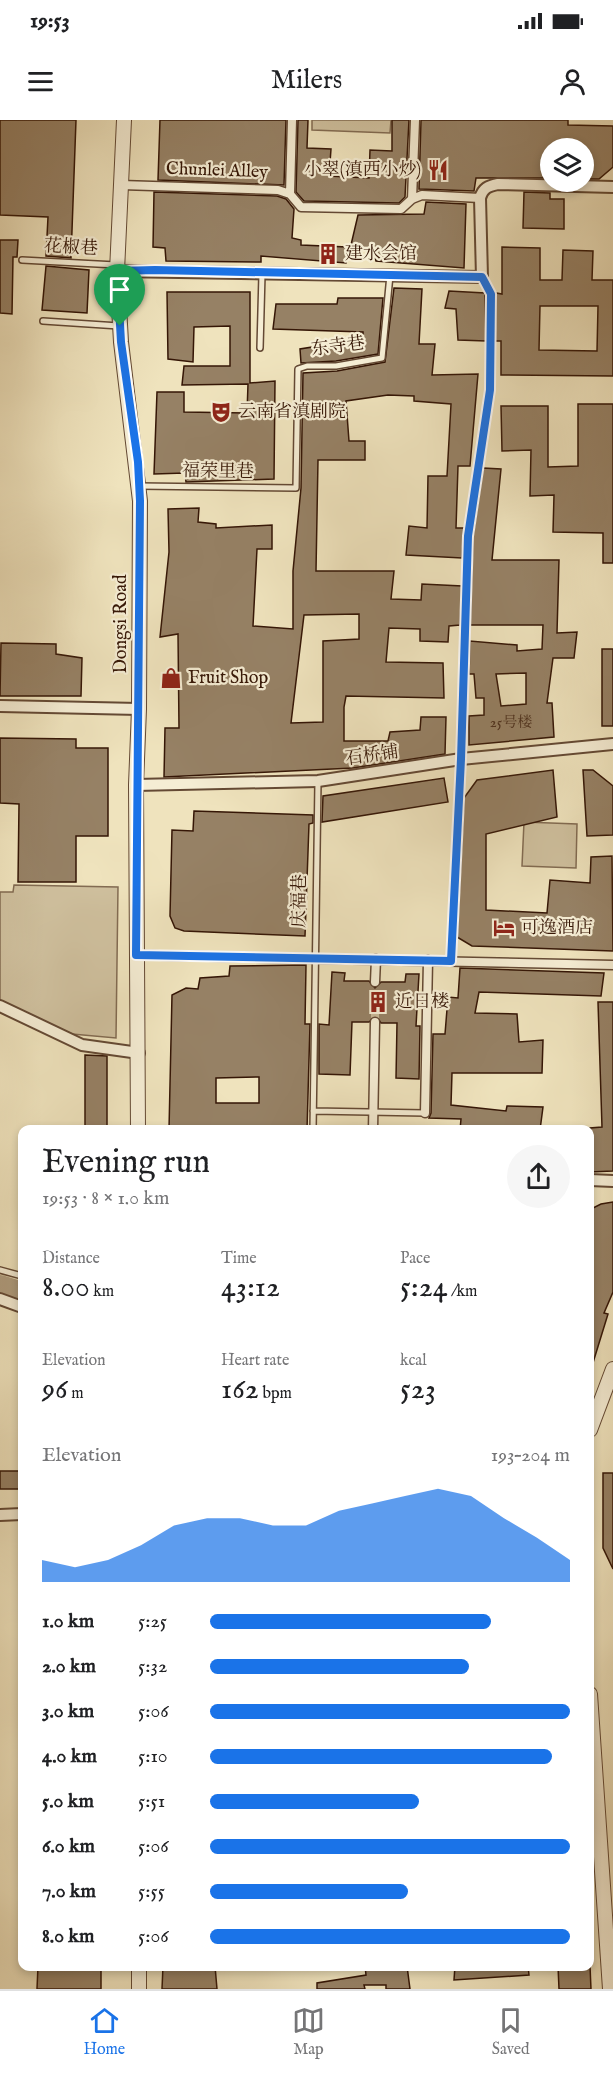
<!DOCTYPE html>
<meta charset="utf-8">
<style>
body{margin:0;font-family:"IM FELL English","Noto Serif SC",serif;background:#f6f6f6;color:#202124;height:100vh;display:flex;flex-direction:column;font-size:22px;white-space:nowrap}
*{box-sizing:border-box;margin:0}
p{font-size:20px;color:#757577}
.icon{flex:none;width:33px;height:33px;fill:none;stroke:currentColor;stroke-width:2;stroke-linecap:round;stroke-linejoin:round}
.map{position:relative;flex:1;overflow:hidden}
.panel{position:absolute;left:18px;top:1005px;width:576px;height:846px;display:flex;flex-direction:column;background:#fff;border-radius:12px;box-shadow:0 3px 9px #0003}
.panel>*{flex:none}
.controls{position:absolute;left:540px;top:18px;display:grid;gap:12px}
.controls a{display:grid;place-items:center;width:54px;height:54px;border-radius:50%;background:#fff;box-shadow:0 3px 9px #0003;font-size:30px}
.pin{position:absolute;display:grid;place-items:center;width:51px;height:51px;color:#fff;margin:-62px -26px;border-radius:50% 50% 50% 0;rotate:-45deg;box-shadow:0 0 6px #0007}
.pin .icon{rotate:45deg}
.round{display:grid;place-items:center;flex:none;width:63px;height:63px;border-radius:32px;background:#f6f6f6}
.headline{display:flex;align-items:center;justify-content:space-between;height:102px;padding:0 24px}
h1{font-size:33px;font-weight:600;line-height:45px}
.metrics{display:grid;grid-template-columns:repeat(3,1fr);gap:9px;height:102px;padding:6px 24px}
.metrics div{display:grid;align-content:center}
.metrics b{font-size:30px;font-weight:600}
.metrics small{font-size:16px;font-weight:400}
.metrics p{font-size:16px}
.chart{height:168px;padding:12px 24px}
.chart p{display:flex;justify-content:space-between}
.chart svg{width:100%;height:108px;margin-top:6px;fill:#1a73e8;opacity:.7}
ul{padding:0 24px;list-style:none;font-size:20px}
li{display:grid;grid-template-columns:96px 72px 1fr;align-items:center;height:45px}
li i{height:15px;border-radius:8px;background:#1a73e8}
.status{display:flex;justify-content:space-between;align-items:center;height:42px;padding:0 30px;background:#fff;direction:ltr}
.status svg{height:16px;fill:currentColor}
header{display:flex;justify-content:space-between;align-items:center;height:78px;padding:0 24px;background:#fff;font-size:27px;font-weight:600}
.dock{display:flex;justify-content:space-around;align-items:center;height:84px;border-top:2px solid #e0e0e0;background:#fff;font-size:16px;color:#757577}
.dock a{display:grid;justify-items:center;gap:3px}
.dock .selected{color:#1a73e8}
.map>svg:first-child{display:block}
</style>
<div class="status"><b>19:53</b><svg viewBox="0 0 49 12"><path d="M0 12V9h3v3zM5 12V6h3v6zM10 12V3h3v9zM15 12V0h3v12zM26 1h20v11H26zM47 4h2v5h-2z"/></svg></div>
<header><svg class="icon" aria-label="menu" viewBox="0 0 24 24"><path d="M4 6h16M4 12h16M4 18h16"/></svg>Milers<svg class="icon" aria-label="person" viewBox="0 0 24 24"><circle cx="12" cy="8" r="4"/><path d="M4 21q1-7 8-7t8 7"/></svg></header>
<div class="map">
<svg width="613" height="1869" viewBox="0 0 613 1869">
<rect width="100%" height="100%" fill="#efe3bd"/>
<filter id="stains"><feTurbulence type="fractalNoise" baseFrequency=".00333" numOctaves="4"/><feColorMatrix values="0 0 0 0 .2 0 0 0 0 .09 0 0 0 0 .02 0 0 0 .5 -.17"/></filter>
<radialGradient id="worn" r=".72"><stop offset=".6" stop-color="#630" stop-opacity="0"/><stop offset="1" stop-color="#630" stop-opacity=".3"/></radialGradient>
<path fill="#cfc09e" stroke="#826b52" stroke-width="1.5" d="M 312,0 L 391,0 L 390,13 L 312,10 Z
M 524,702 L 577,704 L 576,748 L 522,746 Z
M 14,765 L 118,767 L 116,918 L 72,914 L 0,881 L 0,772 L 13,772 Z"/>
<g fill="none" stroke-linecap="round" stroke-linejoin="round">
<path stroke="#b09d7f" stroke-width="24" d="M 0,1167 L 22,1174"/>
</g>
<path fill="#968165" stroke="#351606" stroke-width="1.5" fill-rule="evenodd" d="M 0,0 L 76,0 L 71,138 L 46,136 L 48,97 L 0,95 Z
M 160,0 L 286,0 L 284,65 L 158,60 Z
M 298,0 L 308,0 L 307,28 L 331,29 L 329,56 L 369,58 L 370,30 L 392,31 L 392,0 L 409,0 L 405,77 L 399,83 L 304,81 L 296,72 Z
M 421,0 L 568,0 L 568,5 L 613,6 L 613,47 L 599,59 L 584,59 L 584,28 L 550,27 L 550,58 L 476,58 L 474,71 L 419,69 Z
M 154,72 L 277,76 L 286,79 L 294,89 L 292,118 L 301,120 L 301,125 L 347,127 L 346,143 L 261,136 L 261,142 L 166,141 L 165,128 L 153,127 Z
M 524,72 L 550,73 L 550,79 L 564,79 L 564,109 L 523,108 Z
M 426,82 L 466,84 L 464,148 L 376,141 L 373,131 L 350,129 L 358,95 L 424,94 Z
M 0,120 L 18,120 L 17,137 L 13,137 L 12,194 L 0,193 Z
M 502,127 L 540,128 L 540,160 L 562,160 L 563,130 L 593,131 L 592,160 L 613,160 L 613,256 L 501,255 L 501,221 L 495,221 L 496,173 L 502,174 ZM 540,186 L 598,186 L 597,231 L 539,230 Z
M 46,146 L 89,150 L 87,193 L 42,190 Z
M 394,168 L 422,169 L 419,224 L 435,224 L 432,255 L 478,254 L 470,346 L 458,346 L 456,408 L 464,408 L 462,438 L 406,435 L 409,406 L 427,408 L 428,356 L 447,356 L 451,284 L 414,281 L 414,276 L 388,275 L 346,281 L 349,321 L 365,321 L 365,340 L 318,340 L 316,451 L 394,451 L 391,479 L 421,480 L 422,464 L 462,466 L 460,505 L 449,506 L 448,522 L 420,521 L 420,509 L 389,508 L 386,542 L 443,543 L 444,578 L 346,576 L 344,587 L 344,621 L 388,621 L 390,612 L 420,610 L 421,597 L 446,597 L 445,634 L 353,648 L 164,657 L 165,608 L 179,608 L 178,514 L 160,517 L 169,432 L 168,389 L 199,388 L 198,402 L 216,404 L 216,408 L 272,405 L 272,429 L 257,429 L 253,506 L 293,509 L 293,451 L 301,368 L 303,253 L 337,251 L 385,242 ZM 359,494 L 359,519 L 323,521 L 323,602 L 291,603 L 304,495 Z
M 449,171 L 485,173 L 486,221 L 458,220 L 456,189 L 445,188 Z
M 167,172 L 250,172 L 250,263 L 275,261 L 274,359 L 186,362 L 185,353 L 154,354 L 157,272 L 184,272 L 184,292 L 247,293 L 248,264 L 182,265 L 184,246 L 230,246 L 230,206 L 194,207 L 193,242 L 168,239 Z
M 338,178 L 383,178 L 378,234 L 336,241 L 301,243 L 300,229 L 363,219 L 363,212 L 273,209 L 276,184 L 337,184 Z
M 578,284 L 613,284 L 613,443 L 603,443 L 603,413 L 553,412 L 554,375 L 530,376 L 531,330 L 502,331 L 501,286 L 548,286 L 548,347 L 578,346 Z
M 483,348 L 501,349 L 492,440 L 559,440 L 557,513 L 577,512 L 574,538 L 553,538 L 547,583 L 552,583 L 554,617 L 469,625 L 469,596 L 484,595 L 484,578 L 476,578 L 474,554 L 469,554 L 470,521 L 517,525 L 517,531 L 542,529 L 543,505 L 470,505 L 473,416 ZM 526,553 L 526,584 L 501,586 L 496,554 Z
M 1,523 L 56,524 L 56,534 L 82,538 L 81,576 L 0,576 Z
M 602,529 L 613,529 L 613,606 L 602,606 Z
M 0,618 L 76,619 L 76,628 L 108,628 L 108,716 L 76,716 L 76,762 L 18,762 L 19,684 L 0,683 Z
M 553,650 L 557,697 L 486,714 L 486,790 L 547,793 L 550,760 L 590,763 L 591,737 L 612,736 L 613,831 L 472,826 L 457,817 L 464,678 L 477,660 Z
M 583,650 L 593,650 L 613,666 L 613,715 L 587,716 Z
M 444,658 L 448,682 L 322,702 L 323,676 Z
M 194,691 L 313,695 L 313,703 L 309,704 L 305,816 L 184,811 L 175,808 L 170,796 L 172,710 L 193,711 Z
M 306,845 L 305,904 L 310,904 L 307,1010 L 169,1010 L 172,875 L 186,868 L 198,869 L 200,858 L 229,856 L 230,846 ZM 259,957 L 259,983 L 216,983 L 216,958 Z
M 460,848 L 604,853 L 601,876 L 479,872 L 475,893 L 517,894 L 519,922 L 543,920 L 542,953 L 452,953 L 451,985 L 506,991 L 507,986 L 543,987 L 540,1010 L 460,1010 L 461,999 L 429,998 L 431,993 L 433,914 L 445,914 L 448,877 L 458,878 Z
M 332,852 L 345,853 L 344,861 L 369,861 L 375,868 L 381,862 L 405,862 L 406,854 L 419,854 L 416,906 L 420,906 L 419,959 L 396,958 L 397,903 L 381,903 L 376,896 L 369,902 L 352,902 L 350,955 L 319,954 L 319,904 L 329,905 Z
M 598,882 L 613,882 L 613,1051 L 590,1052 L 590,1008 L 602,1007 Z
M 85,935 L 107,936 L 107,1010 L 85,1010 Z
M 613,1082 L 613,1172 L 604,1193 L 608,1194 L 592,1246 L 590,1246 L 590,1095 L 591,1089 L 601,1084 Z
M 0,1351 L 22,1351 L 22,1369 L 0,1369 Z
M 603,1353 L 613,1353 L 613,1449 L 603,1428 Z
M 38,1846 L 101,1846 L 101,1869 L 37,1869 Z
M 163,1846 L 215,1846 L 217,1869 L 162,1869 Z
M 365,1846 L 407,1846 L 410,1869 L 386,1869 L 386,1865 L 364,1865 L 365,1869 L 317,1869 L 317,1863 L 366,1855 Z
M 455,1846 L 528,1846 L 529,1855 L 454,1860 Z
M 558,1846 L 590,1846 L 591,1869 L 559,1869 Z"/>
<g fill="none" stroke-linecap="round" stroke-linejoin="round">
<path stroke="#caba98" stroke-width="8" stroke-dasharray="8 4" stroke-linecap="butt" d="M 375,902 L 375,862"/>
<defs>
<path id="service" d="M 22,140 L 116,145
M 43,201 L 119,206
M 260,228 L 262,154
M 139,366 L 296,368 L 298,249 L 307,246 L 336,246 L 382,238 L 390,155
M 451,841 L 461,639 L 468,416 L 490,270 L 491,174 L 482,157
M 313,991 L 425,993
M 313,1010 L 318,661
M 0,1150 L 22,1156"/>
<path id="pedestrian" d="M 121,65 L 278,70 L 290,74 L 301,87 L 401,89 L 412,79 L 422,75 L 480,78
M 290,74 L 292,0
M 412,79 L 415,0
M 136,835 L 613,845
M 375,862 L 376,839
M 425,993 L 428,840
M 373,1010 L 375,902"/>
<path id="minor" d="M 117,151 L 482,157 L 480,78 C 483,68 488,66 498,64 L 613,67
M 0,586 L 139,589
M 136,665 L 318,661 L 461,639 L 613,624
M 0,886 L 82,925 L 139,933
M 590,1060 L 613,1061
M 0,1179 L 22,1187
M 0,1395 L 22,1394"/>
<path id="tertiary" d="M 124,0 L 117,151 L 121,222 L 140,381 L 139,589 L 136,665 L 138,1010
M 590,1310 L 613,1249
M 590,1574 L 610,1869
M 139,1846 L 139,1869"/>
</defs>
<use href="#service" stroke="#644934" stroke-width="8"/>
<use href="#pedestrian" stroke="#644934" stroke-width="11"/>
<use href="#minor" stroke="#644934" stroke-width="14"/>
<use href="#tertiary" stroke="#644934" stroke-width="16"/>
<use href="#service" stroke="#f5edd4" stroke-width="5"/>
<use href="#pedestrian" stroke="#f5edd4" stroke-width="8"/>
<use href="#minor" stroke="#f5edd4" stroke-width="10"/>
<use href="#tertiary" stroke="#f5edd4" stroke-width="14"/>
</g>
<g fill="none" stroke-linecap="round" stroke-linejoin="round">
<defs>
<path id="route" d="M 155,150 L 482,157 L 491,174 L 490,270 L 468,416 L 461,639 L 451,841 L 136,835 L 140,381 L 138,342 L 121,222 L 117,151 Z"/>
</defs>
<use href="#route" stroke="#fff" stroke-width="12"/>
<use href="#route" stroke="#1a73e8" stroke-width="8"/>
</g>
<defs>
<symbol id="restaurant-bare" viewBox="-9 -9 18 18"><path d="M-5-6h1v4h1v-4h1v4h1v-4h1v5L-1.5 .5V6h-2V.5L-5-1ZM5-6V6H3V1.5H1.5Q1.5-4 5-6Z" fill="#8f2418" stroke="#f5edd4" stroke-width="2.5" paint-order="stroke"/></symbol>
<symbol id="building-bare" viewBox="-9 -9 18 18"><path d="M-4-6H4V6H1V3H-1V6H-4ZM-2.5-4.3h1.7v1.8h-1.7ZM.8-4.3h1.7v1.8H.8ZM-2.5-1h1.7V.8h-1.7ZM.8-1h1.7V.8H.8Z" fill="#8f2418" stroke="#f5edd4" stroke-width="2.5" paint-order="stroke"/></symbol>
<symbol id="theatre-bare" viewBox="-9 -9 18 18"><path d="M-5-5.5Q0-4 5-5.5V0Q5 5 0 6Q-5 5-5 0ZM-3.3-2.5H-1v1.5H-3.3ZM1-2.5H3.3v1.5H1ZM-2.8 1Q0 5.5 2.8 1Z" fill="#8f2418" stroke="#f5edd4" stroke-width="2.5" paint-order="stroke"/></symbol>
<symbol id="shop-bare" viewBox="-9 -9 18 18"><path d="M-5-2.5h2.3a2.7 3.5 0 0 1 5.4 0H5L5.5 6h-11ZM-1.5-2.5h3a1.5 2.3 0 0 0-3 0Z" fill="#8f2418" stroke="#f5edd4" stroke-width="2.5" paint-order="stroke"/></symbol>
<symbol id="hotel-bare" viewBox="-9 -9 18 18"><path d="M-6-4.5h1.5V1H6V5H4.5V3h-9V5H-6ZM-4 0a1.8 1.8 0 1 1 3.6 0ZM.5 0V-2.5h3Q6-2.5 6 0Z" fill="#8f2418" stroke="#f5edd4" stroke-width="2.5" paint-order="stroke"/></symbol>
</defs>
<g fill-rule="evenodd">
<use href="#restaurant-bare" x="423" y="35" width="30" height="30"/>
<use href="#building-bare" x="313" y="119" width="30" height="30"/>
<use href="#theatre-bare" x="206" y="277" width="30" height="30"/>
<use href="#shop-bare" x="156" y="543" width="30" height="30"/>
<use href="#hotel-bare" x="489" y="793" width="30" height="30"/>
<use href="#building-bare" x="363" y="867" width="30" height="30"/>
</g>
<g text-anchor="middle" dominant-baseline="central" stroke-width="4.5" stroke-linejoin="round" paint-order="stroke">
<g font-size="15" fill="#4d311e">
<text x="511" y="602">25号楼</text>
</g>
<g font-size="18" fill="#351606" stroke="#f5edd4" text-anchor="start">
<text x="421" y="50" text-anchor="end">小翠(滇西小炒)</text>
<text x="345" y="134">建水会馆</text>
<text x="238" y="292">云南省滇剧院</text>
<text x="188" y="558">Fruit Shop</text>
<text x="521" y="808">可逸酒店</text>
<text x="395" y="882">近日楼</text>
</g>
<g font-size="18" fill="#351606" stroke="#f5edd4">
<text transform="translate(217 51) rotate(2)">Chunlei Alley</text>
<text transform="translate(71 128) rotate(3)">花椒巷</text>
<text transform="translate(338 227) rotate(-7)">东寺巷</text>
<text transform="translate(218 352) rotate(1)">福荣里巷</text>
<text transform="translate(121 504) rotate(-90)">Dongsi Road</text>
<text transform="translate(372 636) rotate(-8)">石桥铺</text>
<text transform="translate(300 781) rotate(-89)">庆福巷</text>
</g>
</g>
<rect width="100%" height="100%" filter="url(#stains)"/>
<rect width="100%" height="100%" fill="url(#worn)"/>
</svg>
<div class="controls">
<a><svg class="icon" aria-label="layers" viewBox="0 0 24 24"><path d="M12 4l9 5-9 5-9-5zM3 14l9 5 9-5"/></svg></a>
</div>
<div class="pin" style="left:120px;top:206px;background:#1e9e55"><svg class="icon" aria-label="arrive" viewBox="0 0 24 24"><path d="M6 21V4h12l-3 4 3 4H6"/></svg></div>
<section class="panel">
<div class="headline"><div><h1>Evening run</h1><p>19:53 · 8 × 1.0 km</p></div><a class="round"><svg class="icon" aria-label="share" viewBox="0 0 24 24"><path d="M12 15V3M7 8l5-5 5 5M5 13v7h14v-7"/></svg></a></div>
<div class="metrics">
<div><p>Distance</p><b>8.00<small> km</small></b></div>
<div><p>Time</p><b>43:12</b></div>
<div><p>Pace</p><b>5:24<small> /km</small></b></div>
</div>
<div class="metrics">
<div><p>Elevation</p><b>96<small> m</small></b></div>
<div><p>Heart rate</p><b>162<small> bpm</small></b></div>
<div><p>kcal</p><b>523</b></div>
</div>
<div class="chart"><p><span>Elevation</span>193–204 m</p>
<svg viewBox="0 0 160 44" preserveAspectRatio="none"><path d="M0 44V35L10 38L20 35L30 29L40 21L50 18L60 18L70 21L80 21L90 15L100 12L110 9L120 6L130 9L140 18L150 26L160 35V44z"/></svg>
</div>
<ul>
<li><b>1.0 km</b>5:25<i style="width:78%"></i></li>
<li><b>2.0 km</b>5:32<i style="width:72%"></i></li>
<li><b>3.0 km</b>5:06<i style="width:100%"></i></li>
<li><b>4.0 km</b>5:10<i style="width:95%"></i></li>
<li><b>5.0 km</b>5:51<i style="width:58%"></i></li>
<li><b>6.0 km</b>5:06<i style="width:100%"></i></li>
<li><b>7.0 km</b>5:55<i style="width:55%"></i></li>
<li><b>8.0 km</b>5:06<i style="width:100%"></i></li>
</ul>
</section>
</div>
<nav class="dock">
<a class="selected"><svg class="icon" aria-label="home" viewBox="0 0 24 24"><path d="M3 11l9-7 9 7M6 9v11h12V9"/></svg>Home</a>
<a><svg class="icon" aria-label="map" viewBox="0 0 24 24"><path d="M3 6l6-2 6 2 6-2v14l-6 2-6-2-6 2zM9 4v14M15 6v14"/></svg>Map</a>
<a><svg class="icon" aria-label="saved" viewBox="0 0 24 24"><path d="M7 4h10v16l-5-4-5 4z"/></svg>Saved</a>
</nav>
